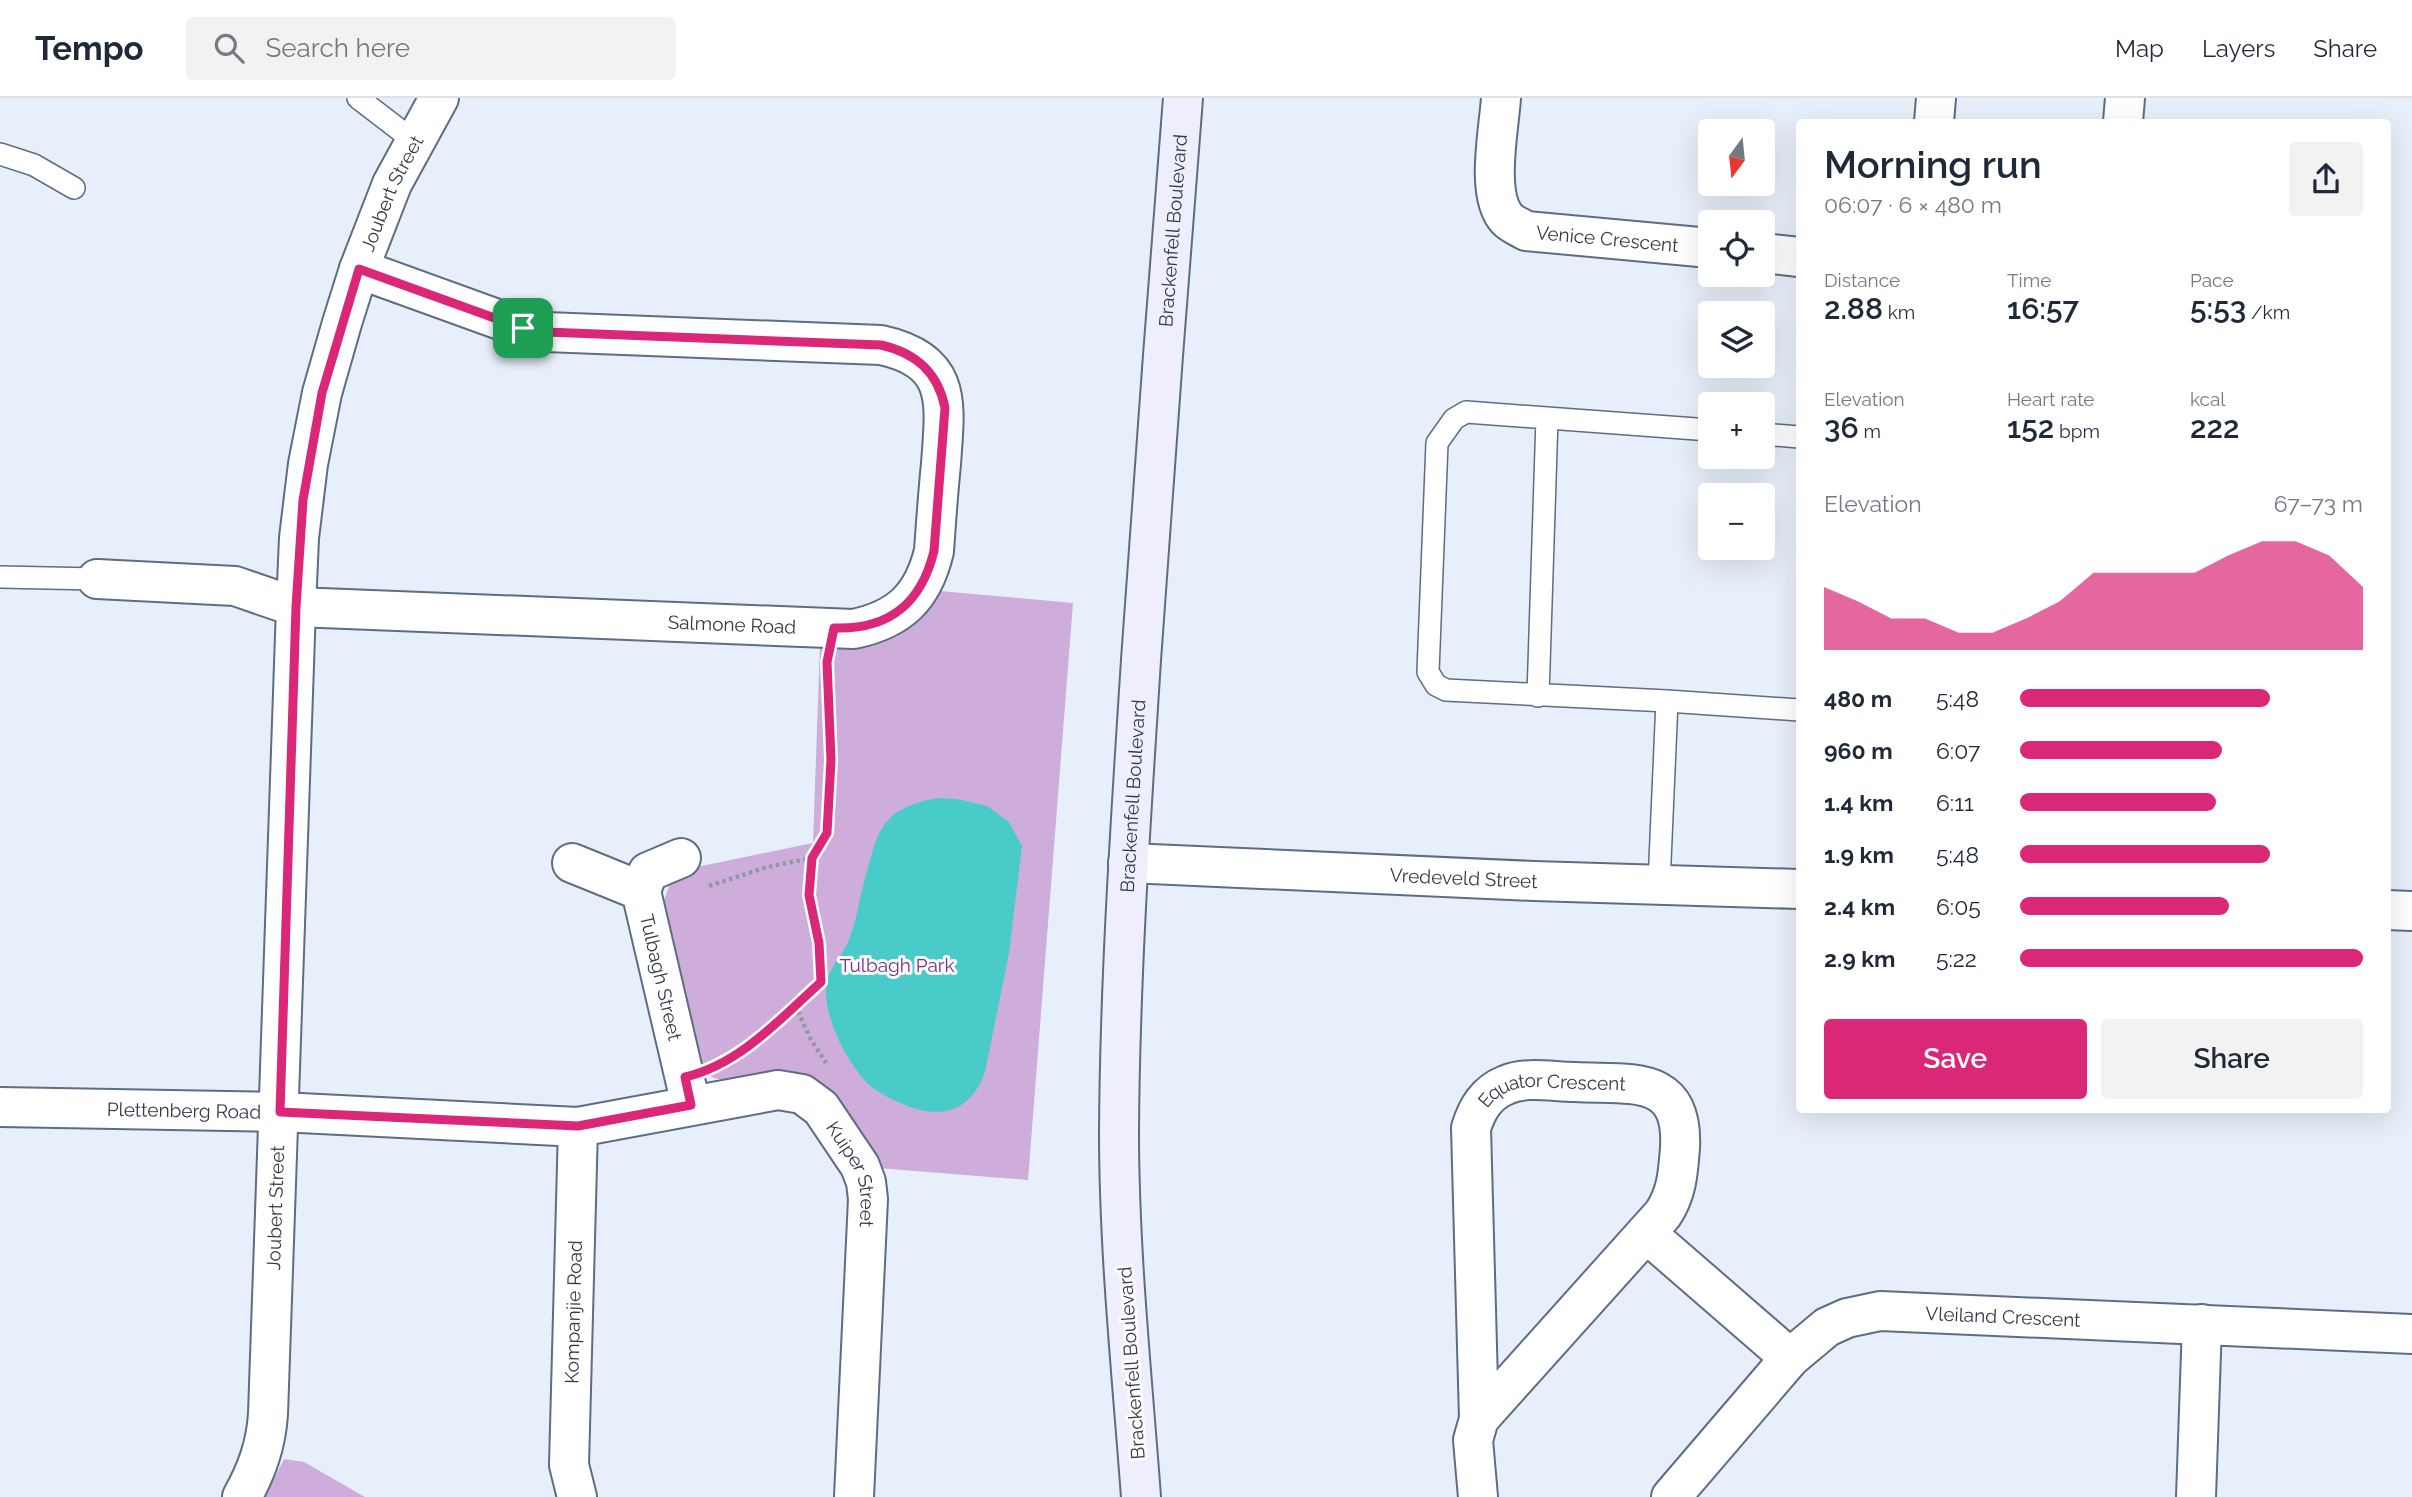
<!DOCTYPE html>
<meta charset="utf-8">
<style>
body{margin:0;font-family:Raleway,sans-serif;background:#f2f2f3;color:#1f2937;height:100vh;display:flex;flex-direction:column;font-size:26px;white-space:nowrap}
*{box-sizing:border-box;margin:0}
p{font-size:23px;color:#747a83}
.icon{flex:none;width:38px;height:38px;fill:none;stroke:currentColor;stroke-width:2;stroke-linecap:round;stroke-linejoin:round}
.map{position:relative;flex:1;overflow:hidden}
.sheet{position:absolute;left:1796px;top:21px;width:595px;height:994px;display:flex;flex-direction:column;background:#fff;border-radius:7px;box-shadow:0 7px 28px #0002}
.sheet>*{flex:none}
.needle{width:46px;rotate:195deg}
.fabs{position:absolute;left:1698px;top:21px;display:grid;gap:14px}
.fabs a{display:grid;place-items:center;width:77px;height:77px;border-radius:7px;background:#fff;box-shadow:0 7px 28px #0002;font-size:35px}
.pin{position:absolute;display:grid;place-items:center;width:60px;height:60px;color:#fff;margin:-30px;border-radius:14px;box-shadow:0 4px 10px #0006}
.round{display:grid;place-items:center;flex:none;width:74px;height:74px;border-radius:7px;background:#f2f2f3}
.headline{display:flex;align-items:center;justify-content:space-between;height:119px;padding:0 28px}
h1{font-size:38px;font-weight:600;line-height:52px}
.figures{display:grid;grid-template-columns:repeat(3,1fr);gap:10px;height:119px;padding:7px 28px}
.figures div{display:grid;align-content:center}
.figures b{font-size:30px;font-weight:600}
.figures small{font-size:19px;font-weight:400}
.figures p{font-size:19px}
.chart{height:196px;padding:14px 28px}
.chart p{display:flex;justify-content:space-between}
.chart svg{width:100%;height:126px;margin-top:7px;fill:#db2777;opacity:.7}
.cta{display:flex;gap:14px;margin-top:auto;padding:14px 28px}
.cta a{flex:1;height:80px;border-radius:7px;background:#db2777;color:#fff;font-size:28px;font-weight:600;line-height:80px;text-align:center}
.cta a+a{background:#f2f2f3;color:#1f2937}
ul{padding:0 28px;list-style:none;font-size:23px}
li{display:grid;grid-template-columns:112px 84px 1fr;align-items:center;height:52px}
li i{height:18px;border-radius:9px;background:#db2777}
header{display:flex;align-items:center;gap:42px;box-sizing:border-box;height:98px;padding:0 35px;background:#fff;border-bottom:2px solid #e0e1e3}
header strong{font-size:33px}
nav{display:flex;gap:38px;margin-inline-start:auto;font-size:24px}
.search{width:490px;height:63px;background:#f2f2f3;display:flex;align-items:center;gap:18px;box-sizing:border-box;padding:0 24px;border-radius:7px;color:#747a83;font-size:26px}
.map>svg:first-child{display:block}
</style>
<header>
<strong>Tempo</strong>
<div class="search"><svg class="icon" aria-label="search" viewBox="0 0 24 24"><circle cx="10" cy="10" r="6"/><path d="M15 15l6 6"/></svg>Search here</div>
<nav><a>Map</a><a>Layers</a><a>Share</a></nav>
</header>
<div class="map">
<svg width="2412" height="1399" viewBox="0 0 2412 1399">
<rect width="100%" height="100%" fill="#e7effa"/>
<path fill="#ceaddb" d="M 940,493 L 1073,505 L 1028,1082 L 878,1070 L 778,976 C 771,976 762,975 755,976 C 733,980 717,989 701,970 L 664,813 L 664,803 L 670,785 L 692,770 L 813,745 L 820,546 L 929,509 Z
M 284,1361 L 304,1364 L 365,1399 L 265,1399 Z"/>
<path fill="#48cbc9" d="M 938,700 L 957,701 L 987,708 L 1009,724 L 1022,748 L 1009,855 L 985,974 C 970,1016 938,1022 900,1005 C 886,999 870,990 861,978 C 844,958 827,922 826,896 C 824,874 840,862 848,844 C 855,828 858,809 862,792 C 878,738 875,711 938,700 Z"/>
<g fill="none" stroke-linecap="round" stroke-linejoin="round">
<defs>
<path id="lane" d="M 358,0 L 414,43
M 0,56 L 34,67 L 74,90
M 1762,336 L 1799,339
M 0,479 L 97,481
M 1538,598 L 1547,320
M 1667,603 L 1799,612
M 1659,786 L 1667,603 L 1446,592 L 1436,587 L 1428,574 L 1437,345 L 1454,321 L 1466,314 L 1710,332"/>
<g id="street">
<path id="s1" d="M 1501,0 C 1499,31 1485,97 1507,121 C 1511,126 1520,129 1526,133 L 1710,150"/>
<path d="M 1934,24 L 1936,0"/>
<path d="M 2123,24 L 2125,0"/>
<path d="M 1762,155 L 1799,159"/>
<path id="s2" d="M 97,481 L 235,488 L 296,509 L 854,531 C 900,521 923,499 934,453 C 936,424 938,395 941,366 C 945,306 954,263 881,247 L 546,234 L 500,222 L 359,171"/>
<path id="s3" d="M 572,765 L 641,793 L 691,1007"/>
<path id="s4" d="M 1128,765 L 1534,783 L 1799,791"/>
<path d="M 641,793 L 648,774 L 681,760"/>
<path d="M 2387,812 L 2412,813"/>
<path id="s5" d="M 0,1009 L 280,1014 L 578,1029 L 778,992 L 802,996 L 821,1010 L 860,1068 L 866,1084 L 868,1101 L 854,1399"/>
<path d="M 1646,1135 L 1790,1260"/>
<path id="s6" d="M 242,1399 C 257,1372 266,1347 268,1316 L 296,509 L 299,440 L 308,366 L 322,295 L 342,225 L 359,171 L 392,86 L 439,0"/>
<path id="s7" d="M 577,1399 L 569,1367 L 578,1029"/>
<path id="s8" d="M 1478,1399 L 1473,1342 L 1479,1321 L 1471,1030 C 1477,1011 1486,995 1506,987 C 1526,978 1553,984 1575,984 C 1630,987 1684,975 1680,1050 C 1678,1075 1677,1095 1663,1116 L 1479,1321"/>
<path id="s9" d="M 1671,1399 L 1790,1260 L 1827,1229 L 1847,1220 L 1880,1213 L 2412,1236"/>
<path d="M 2196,1399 L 2202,1226"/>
</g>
<g id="secondary">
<path id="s10" d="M 1141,1399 C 1132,1277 1119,1155 1119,1033 C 1120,876 1131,719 1141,562 C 1154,375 1168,187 1183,0"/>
</g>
</defs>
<use href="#lane" stroke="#5c6d84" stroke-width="24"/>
<use href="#street" stroke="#5c6d84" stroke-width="42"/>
<use href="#secondary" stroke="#5c6d84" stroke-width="42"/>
<path stroke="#9199a4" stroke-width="4.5" stroke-dasharray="3.5 3.5" stroke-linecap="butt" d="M 709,788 L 767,769 L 812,760 L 827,735 L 831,662 L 828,569
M 795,907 L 810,940 L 826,965
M 730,960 L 747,950 L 821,884 L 819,845 L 809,797 L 812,760"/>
<use href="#lane" stroke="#fff" stroke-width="21"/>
<use href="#street" stroke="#fff" stroke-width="38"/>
<use href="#secondary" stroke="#eeeefc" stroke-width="38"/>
</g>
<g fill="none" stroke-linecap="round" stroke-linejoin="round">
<defs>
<path id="route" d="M 359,171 L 500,222 L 546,234 L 881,247 C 916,255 938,274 945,310 L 934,453 C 921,506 889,532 834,530 L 827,564 L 831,662 L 827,735 L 812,760 L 809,797 L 819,845 L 821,884 C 780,921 740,966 685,979 L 691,1007 L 578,1028 L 280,1014 L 296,509 L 303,402 L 322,295 Z"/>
</defs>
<use href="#route" stroke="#fff" stroke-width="14"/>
<use href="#route" stroke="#db2777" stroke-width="9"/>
</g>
<g text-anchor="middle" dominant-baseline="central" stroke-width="6" stroke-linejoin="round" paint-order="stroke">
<g font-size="19" fill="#323a44" stroke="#fbfbfb">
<text stroke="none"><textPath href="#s6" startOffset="1323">Joubert Street</textPath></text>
<text stroke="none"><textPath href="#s10" startOffset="1269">Brackenfell Boulevard</textPath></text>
<text stroke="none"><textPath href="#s1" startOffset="228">Venice Crescent</textPath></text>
<text stroke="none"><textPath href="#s2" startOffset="639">Salmone Road</textPath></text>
<text stroke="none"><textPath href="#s10" startOffset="702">Brackenfell Boulevard</textPath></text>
<text stroke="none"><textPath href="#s4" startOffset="336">Vredeveld Street</textPath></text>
<text stroke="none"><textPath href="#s3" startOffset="163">Tulbagh Street</textPath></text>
<text stroke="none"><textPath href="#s8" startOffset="472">Equator Crescent</textPath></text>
<text stroke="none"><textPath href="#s5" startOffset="184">Plettenberg Road</textPath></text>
<text stroke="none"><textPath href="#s5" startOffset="905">Kuiper Street</textPath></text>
<text stroke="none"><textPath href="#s6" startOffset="294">Joubert Street</textPath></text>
<text stroke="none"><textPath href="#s7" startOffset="186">Kompanjie Road</textPath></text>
<text stroke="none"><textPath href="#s9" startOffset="410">Vleiland Crescent</textPath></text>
<text transform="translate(1131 1265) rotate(-94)">Brackenfell Boulevard</text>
</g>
<g font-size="19" fill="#713386" stroke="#fbfbfb">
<text x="897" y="867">Tulbagh Park</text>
</g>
</g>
</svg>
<div class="fabs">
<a><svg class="needle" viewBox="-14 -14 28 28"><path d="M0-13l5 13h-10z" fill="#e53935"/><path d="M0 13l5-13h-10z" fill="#747a83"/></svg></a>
<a><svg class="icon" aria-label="locate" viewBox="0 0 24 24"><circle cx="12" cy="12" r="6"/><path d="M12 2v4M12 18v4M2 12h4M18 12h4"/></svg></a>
<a><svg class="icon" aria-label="layers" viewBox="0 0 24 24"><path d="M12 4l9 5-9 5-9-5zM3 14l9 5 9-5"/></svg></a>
<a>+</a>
<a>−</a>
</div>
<div class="pin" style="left:523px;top:230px;background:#1e9e55"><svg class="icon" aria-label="arrive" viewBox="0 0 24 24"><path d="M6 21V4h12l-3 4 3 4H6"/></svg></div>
<section class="sheet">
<div class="headline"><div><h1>Morning run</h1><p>06:07 · 6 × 480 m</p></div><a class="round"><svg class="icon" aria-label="share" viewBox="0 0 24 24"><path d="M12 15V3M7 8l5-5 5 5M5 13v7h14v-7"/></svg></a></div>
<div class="figures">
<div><p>Distance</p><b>2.88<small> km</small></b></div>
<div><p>Time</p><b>16:57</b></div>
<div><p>Pace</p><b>5:53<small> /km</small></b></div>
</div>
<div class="figures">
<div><p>Elevation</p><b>36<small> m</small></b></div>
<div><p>Heart rate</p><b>152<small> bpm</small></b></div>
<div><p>kcal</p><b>222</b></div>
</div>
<div class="chart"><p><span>Elevation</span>67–73 m</p>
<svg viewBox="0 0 160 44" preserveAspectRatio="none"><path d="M0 44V22L10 27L20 33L30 33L40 38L50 38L60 33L70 27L80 17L90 17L100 17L110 17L120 11L130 6L140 6L150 11L160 22V44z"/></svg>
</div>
<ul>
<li><b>480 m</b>5:48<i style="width:73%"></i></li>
<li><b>960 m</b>6:07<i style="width:59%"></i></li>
<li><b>1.4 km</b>6:11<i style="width:57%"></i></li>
<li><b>1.9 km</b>5:48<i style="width:73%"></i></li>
<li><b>2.4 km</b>6:05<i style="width:61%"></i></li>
<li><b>2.9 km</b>5:22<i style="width:100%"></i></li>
</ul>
<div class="cta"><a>Save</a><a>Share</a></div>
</section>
</div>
